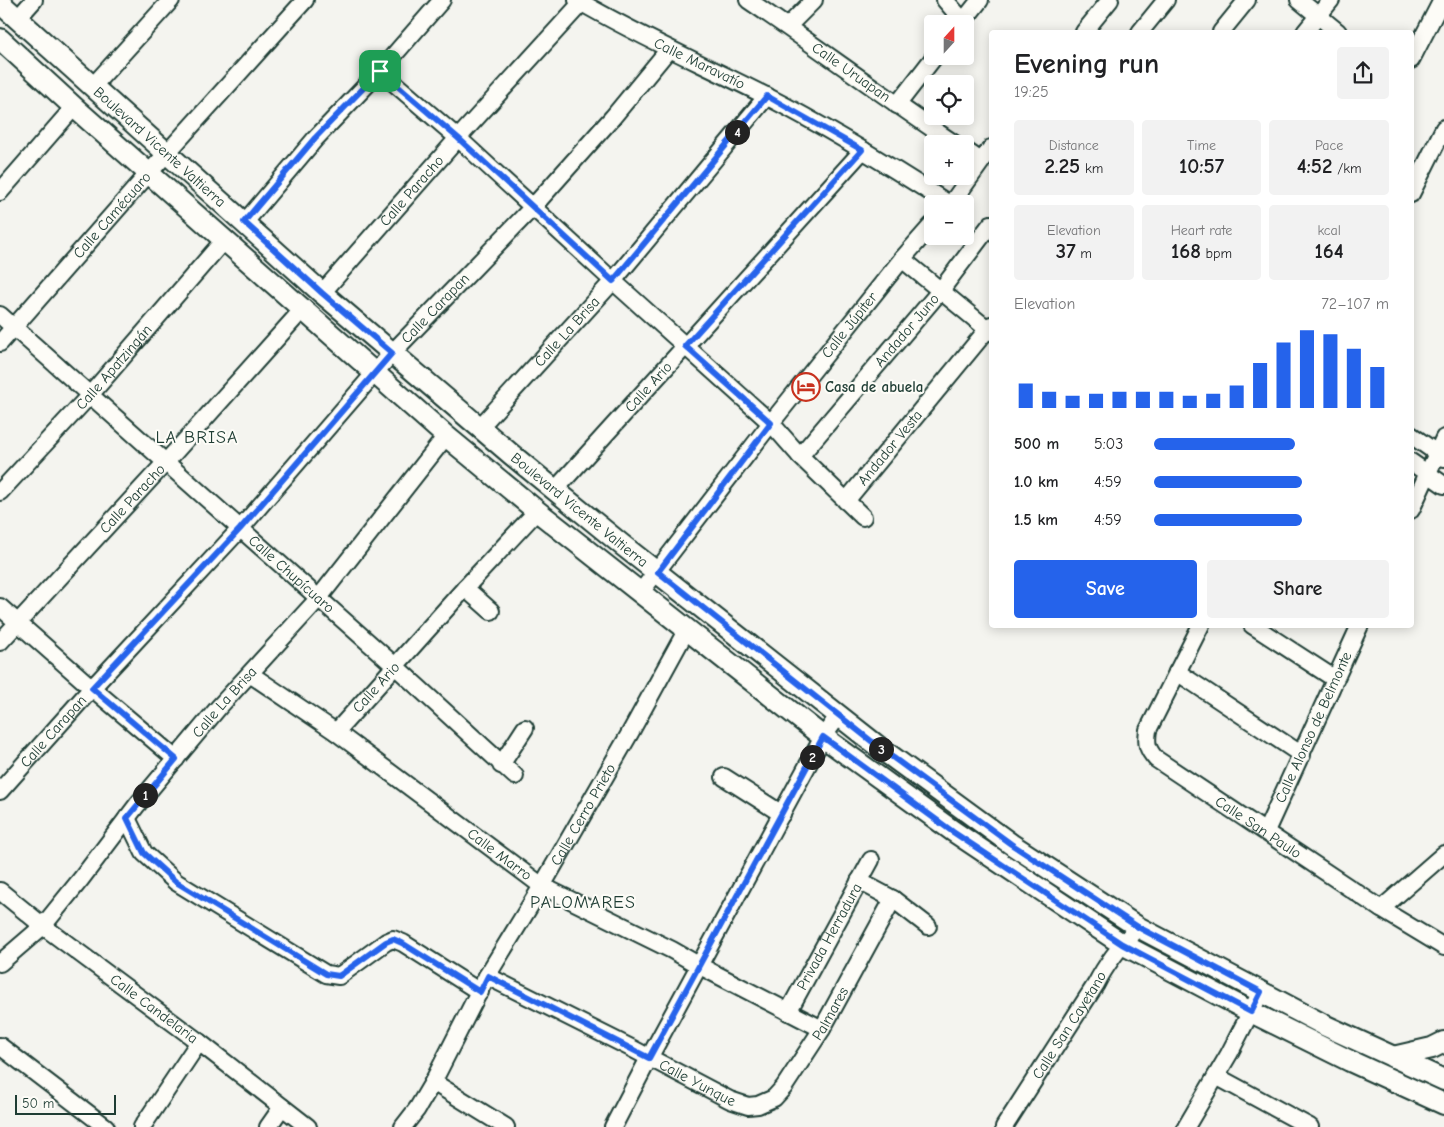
<!DOCTYPE html>
<meta charset="utf-8">
<style>
body{margin:0;font-family:"Comic Neue",sans-serif;background:#f2f2f2;color:#202124;height:100vh;display:flex;flex-direction:column;font-size:19px;white-space:nowrap}
*{box-sizing:border-box;margin:0}
p{font-size:16px;color:#757577}
.icon{flex:none;width:28px;height:28px;fill:none;stroke:currentColor;stroke-width:2;stroke-linecap:round;stroke-linejoin:round}
.map{position:relative;flex:1;overflow:hidden}
.side{position:absolute;left:989px;top:30px;width:425px;height:598px;display:flex;flex-direction:column;background:#fff;border-radius:5px;box-shadow:0 2px 12px #0003}
.side>*{flex:none}
.needle{width:32px;rotate:21deg}
.buttons{position:absolute;left:924px;top:15px;display:grid;gap:10px}
.buttons a{display:grid;place-items:center;width:50px;height:50px;border-radius:5px;background:#fff;box-shadow:0 2px 12px #0003;font-size:25px}
.scale{position:absolute;left:15px;bottom:12px;width:101px;box-sizing:border-box;padding-left:5px;border:2px solid #1f3d34;border-top:0;font-size:14px;line-height:18px;white-space:nowrap;color:#1f3d34;-webkit-text-stroke:4px #fdfcf7;paint-order:stroke}
.pin{position:absolute;display:grid;place-items:center;width:42px;height:42px;color:#fff;margin:-21px;border-radius:10px;box-shadow:0 2px 8px #0006}
.km{position:absolute;width:25px;height:25px;margin:-12px;border-radius:50%;background:#222;color:#fff;font-size:14px;line-height:25px;text-align:center}
.round{display:grid;place-items:center;flex:none;width:52px;height:52px;border-radius:5px;background:#f2f2f2}
.head{display:flex;align-items:center;justify-content:space-between;height:85px;padding:0 25px}
h1{font-size:28px;font-weight:600;line-height:38px}
.stats{display:grid;grid-template-columns:repeat(3,1fr);gap:8px;height:85px;padding:5px 25px}
.stats div{display:grid;align-content:center;border-radius:5px;background:#f2f2f2;text-align:center}
.stats b{font-size:21px;font-weight:600}
.stats small{font-size:14px;font-weight:400}
.stats p{font-size:14px}
.chart{height:140px;padding:10px 25px}
.chart p{display:flex;justify-content:space-between}
.chart svg{width:100%;height:90px;margin-top:5px;stroke:#2563eb;stroke-width:6}
.button{display:flex;gap:10px;margin-top:auto;padding:10px 25px}
.button a{flex:1;height:58px;border-radius:5px;background:#2563eb;color:#fff;font-size:20px;font-weight:600;line-height:58px;text-align:center}
.button a+a{background:#f2f2f2;color:#202124}
ul{padding:0 25px;list-style:none;font-size:16px}
li{display:grid;grid-template-columns:80px 60px 1fr;align-items:center;height:38px}
li i{height:12px;border-radius:6px;background:#2563eb}
.map>svg:first-child{display:block}
</style>
<div class="map">
<svg width="1444" height="1127" viewBox="0 0 1444 1127">
<rect width="100%" height="100%" fill="#f4f4ef"/>
<filter id="ink" filterUnits="userSpaceOnUse"><feTurbulence type="fractalNoise" baseFrequency=".02" numOctaves="2"/><feDisplacementMap in="SourceGraphic" scale="10" xChannelSelector="R" yChannelSelector="G"/><feConvolveMatrix kernelMatrix="1 2 1 2 8 2 1 2 1" color-interpolation-filters="sRGB"/></filter>
<g filter="url(#ink)">
<g fill="none" stroke-linecap="round" stroke-linejoin="round">
<defs>
<g id="minor">
<path id="s1" d="M 577,0 C 638,36 703,64 766,96 C 829,128 890,166 949,204"/>
<path id="s2" d="M 748,0 C 817,47 885,97 955,144"/>
<path d="M 945,0 L 963,21"/>
<path d="M 1299,0 L 1338,32"/>
<path d="M 18,18 L 34,0"/>
<path d="M 961,24 L 980,0"/>
<path d="M 788,26 L 814,0"/>
<path d="M 1084,32 L 1110,0"/>
<path d="M 1140,32 L 1166,0"/>
<path d="M 1221,32 L 1247,0"/>
<path d="M 1305,32 L 1331,0"/>
<path d="M 1411,60 L 1442,0"/>
<path d="M 380,71 L 458,138 L 613,281 L 771,423 L 800,456 L 863,517"/>
<path d="M 92,87 L 171,0"/>
<path d="M 897,105 L 935,56"/>
<path d="M 965,150 L 981,161"/>
<path d="M 0,192 L 74,107"/>
<path d="M 1411,194 L 1444,128"/>
<path d="M 951,204 L 991,148"/>
<path d="M 245,222 L 315,139 L 380,71 L 442,0"/>
<path d="M 902,259 L 991,332"/>
<path id="s3" d="M 322,293 L 458,138 L 584,0"/>
<path id="s4" d="M 0,315 L 395,666 L 515,776"/>
<path id="s5" d="M 0,343 L 148,174 L 305,0"/>
<path id="s6" d="M 480,427 L 613,281 L 767,96"/>
<path d="M 1411,435 L 1444,458"/>
<path id="s7" d="M 800,456 L 941,290 L 991,224"/>
<path d="M 1411,462 L 1444,485"/>
<path id="s8" d="M 555,490 L 863,150"/>
<path id="s9" d="M 0,492 L 90,395 L 224,240"/>
<path id="s10" d="M 846,501 L 991,325"/>
<path d="M 1411,510 L 1444,438"/>
<path d="M 465,588 L 491,611"/>
<path id="s11" d="M 640,593 L 771,423 L 902,259 L 932,225"/>
<path d="M 0,607 L 92,688 L 176,759"/>
<path id="s12" d="M 1201,625 L 1148,730 C 1146,743 1147,749 1156,759 L 1381,909 L 1444,947"/>
<path d="M 1252,625 L 1335,679"/>
<path id="s13" d="M 0,642 L 166,462 L 303,309"/>
<path d="M 1177,672 L 1302,755"/>
<path id="s14" d="M 250,674 L 336,732 L 542,886 L 672,950 L 700,966 L 822,1029"/>
<path id="s15" d="M 336,732 L 465,588 L 537,511"/>
<path d="M 501,765 L 525,728"/>
<path d="M 724,777 L 782,814"/>
<path id="s16" d="M 0,791 L 92,688 L 240,529 L 392,353 L 532,208 L 613,117 L 669,49"/>
<path d="M 127,818 L 144,853 L 176,882 L 326,974 L 339,976 L 386,942 L 393,939 L 403,943 L 480,992"/>
<path id="s17" d="M 1266,831 L 1360,625"/>
<path d="M 859,881 L 893,899 L 928,926"/>
<path id="s18" d="M 0,891 L 43,926 L 199,1042 L 308,1127"/>
<path d="M 1381,909 L 1444,854"/>
<path id="s19" d="M 0,963 L 43,926 L 81,879 L 137,805 L 219,707 L 318,599 L 446,436"/>
<path id="s20" d="M 487,976 L 631,1048 L 730,1100 L 748,1106 L 758,1105 L 774,1098 L 784,1087 L 822,1029 L 893,899"/>
<path id="s21" d="M 788,1012 L 871,860"/>
<path d="M 0,1046 L 106,1127"/>
<path d="M 1216,1076 L 1310,1127"/>
<path d="M 433,1082 L 506,1127"/>
<path d="M 142,1127 L 199,1042"/>
<path d="M 268,1127 L 282,1107"/>
<path id="s22" d="M 403,1127 L 417,1109 L 433,1082 L 487,976 L 542,886 L 630,733 L 687,629"/>
<path d="M 613,1127 L 649,1058 L 823,737 L 839,715"/>
<path id="s23" d="M 1004,1127 L 1096,984 C 1107,962 1121,945 1138,927"/>
<path d="M 1186,1127 L 1229,1054 L 1261,992"/>
</g>
<g id="major">
<path id="s24" d="M 0,3 L 322,293 L 512,455 L 621,544 L 880,748 L 1011,844 L 1138,927 L 1326,1026 L 1444,1080"/>
<path d="M 0,39 L 74,107 L 446,436 L 537,511 L 823,737 L 953,831 L 1122,944 L 1251,1012 L 1350,1061 L 1444,1104"/>
<path d="M 1393,1057 L 1432,1048 L 1444,1042"/>
</g>
</defs>
<use href="#minor" stroke="#1f3d34" stroke-width="20"/>
<use href="#major" stroke="#1f3d34" stroke-width="24"/>
<use href="#minor" stroke="#fdfcf7" stroke-width="16"/>
<use href="#major" stroke="#fdfcf7" stroke-width="20"/>
</g>
</g>
<g fill="none" stroke-linecap="round" stroke-linejoin="round" filter="url(#ink)">
<defs>
<path id="route" d="M 380,71 L 458,138 L 613,281 L 767,96 L 862,150 L 685,346 L 771,423 L 658,572 L 880,748 L 1011,844 L 1138,927 L 1261,992 L 1251,1012 L 1122,944 L 953,832 L 823,737 L 649,1058 L 488,976 L 480,992 L 402,943 L 393,939 L 386,942 L 339,976 L 326,974 L 176,882 L 144,853 L 127,818 L 176,759 L 92,688 L 240,529 L 392,353 L 322,293 L 244,222 L 315,138 Z"/>
</defs>
<use href="#route" stroke="#fff" stroke-width="10"/>
<use href="#route" stroke="#2563eb" stroke-width="6"/>
</g>
<defs>
<symbol id="hotel-ring" viewBox="-11 -11 22 22"><circle r="9.5" fill="#fdfcf7" stroke="#c8321e" stroke-width="1.5"/><path d="M-6-4.5h1.5V1H6V5H4.5V3h-9V5H-6ZM-4 0a1.8 1.8 0 1 1 3.6 0ZM.5 0V-2.5h3Q6-2.5 6 0Z" fill="#c8321e"/></symbol>
</defs>
<g fill-rule="evenodd">
<use href="#hotel-ring" x="790" y="371" width="32" height="32"/>
</g>
<g text-anchor="middle" dominant-baseline="central" stroke-width="4" stroke-linejoin="round" paint-order="stroke">
<g font-size="15" fill="#1f3d34" stroke="#fdfcf7">
<text stroke="none"><textPath href="#s1" startOffset="138">Calle Maravatío</textPath></text>
<text stroke="none"><textPath href="#s2" startOffset="126">Calle Uruapan</textPath></text>
<text stroke="none"><textPath href="#s24" startOffset="215">Boulevard Vicente Valtierra</textPath></text>
<text stroke="none"><textPath href="#s3" startOffset="136">Calle Paracho</textPath></text>
<text stroke="none"><textPath href="#s5" startOffset="170">Calle Camécuaro</textPath></text>
<text stroke="none"><textPath href="#s16" startOffset="650">Calle Carapan</textPath></text>
<text stroke="none"><textPath href="#s11" startOffset="340">Calle Júpiter</textPath></text>
<text stroke="none"><textPath href="#s7" startOffset="165">Andador Juno</textPath></text>
<text stroke="none"><textPath href="#s6" startOffset="129">Calle La Brisa</textPath></text>
<text stroke="none"><textPath href="#s9" startOffset="169">Calle Apatzingán</textPath></text>
<text stroke="none"><textPath href="#s8" startOffset="139">Calle Ario</textPath></text>
<text stroke="none"><textPath href="#s10" startOffset="69">Andador Vesta</textPath></text>
<text stroke="none"><textPath href="#s13" startOffset="195">Calle Paracho</textPath></text>
<text stroke="none"><textPath href="#s24" startOffset="770">Boulevard Vicente Valtierra</textPath></text>
<text stroke="none"><textPath href="#s4" startOffset="390">Calle Chupícuaro</textPath></text>
<text stroke="none"><textPath href="#s15" startOffset="60">Calle Ario</textPath></text>
<text stroke="none"><textPath href="#s19" startOffset="345">Calle La Brisa</textPath></text>
<text stroke="none"><textPath href="#s17" startOffset="114">Calle Alonso de Belmonte</textPath></text>
<text stroke="none"><textPath href="#s16" startOffset="80">Calle Carapan</textPath></text>
<text stroke="none"><textPath href="#s22" startOffset="361">Calle Cerro Prieto</textPath></text>
<text stroke="none"><textPath href="#s12" startOffset="272">Calle San Paulo</textPath></text>
<text stroke="none"><textPath href="#s14" startOffset="308">Calle Marro</textPath></text>
<text stroke="none"><textPath href="#s21" startOffset="86">Privada Herradura</textPath></text>
<text stroke="none"><textPath href="#s18" startOffset="194">Calle Candelaria</textPath></text>
<text stroke="none"><textPath href="#s20" startOffset="421">Palmares</textPath></text>
<text stroke="none"><textPath href="#s23" startOffset="121">Calle San Cayetano</textPath></text>
<text stroke="none"><textPath href="#s20" startOffset="236">Calle Yunque</textPath></text>
</g>
<g font-size="15" font-weight="bold" fill="#1f3d34" stroke="#fdfcf7" text-anchor="start">
<text x="825" y="387">Casa de abuela</text>
</g>
<g font-size="18" letter-spacing="1" fill="#1f3d34" stroke="#fdfcf7">
<text x="197" y="437">LA BRISA</text>
<text x="583" y="902">PALOMARES</text>
</g>
</g>
</svg>
<div class="buttons">
<a><svg class="needle" viewBox="-14 -14 28 28"><path d="M0-13l5 13h-10z" fill="#e53935"/><path d="M0 13l5-13h-10z" fill="#757577"/></svg></a>
<a><svg class="icon" aria-label="locate" viewBox="0 0 24 24"><circle cx="12" cy="12" r="6"/><path d="M12 2v4M12 18v4M2 12h4M18 12h4"/></svg></a>
<a>+</a>
<a>−</a>
</div>
<div class="scale">50 m</div>
<div class="pin" style="left:380px;top:71px;background:#1e9e55"><svg class="icon" aria-label="arrive" viewBox="0 0 24 24"><path d="M6 21V4h12l-3 4 3 4H6"/></svg></div>
<b class="km" style="left:145px;top:795px">1</b>
<b class="km" style="left:812px;top:757px">2</b>
<b class="km" style="left:881px;top:749px">3</b>
<b class="km" style="left:737px;top:132px">4</b>
<section class="side">
<div class="head"><div><h1>Evening run</h1><p>19:25</p></div><a class="round"><svg class="icon" aria-label="share" viewBox="0 0 24 24"><path d="M12 15V3M7 8l5-5 5 5M5 13v7h14v-7"/></svg></a></div>
<div class="stats">
<div><p>Distance</p><b>2.25<small> km</small></b></div>
<div><p>Time</p><b>10:57</b></div>
<div><p>Pace</p><b>4:52<small> /km</small></b></div>
</div>
<div class="stats">
<div><p>Elevation</p><b>37<small> m</small></b></div>
<div><p>Heart rate</p><b>168<small> bpm</small></b></div>
<div><p>kcal</p><b>164</b></div>
</div>
<div class="chart"><p><span>Elevation</span>72–107 m</p>
<svg viewBox="0 0 160 44" preserveAspectRatio="none"><path d="M5 44V32M15 44V36M25 44V38M35 44V37M45 44V36M55 44V36M65 44V36M75 44V38M85 44V37M95 44V33M105 44V22M115 44V12M125 44V6M135 44V8M145 44V15M155 44V24"/></svg>
</div>
<ul>
<li><b>500 m</b>5:03<i style="width:60%"></i></li>
<li><b>1.0 km</b>4:59<i style="width:63%"></i></li>
<li><b>1.5 km</b>4:59<i style="width:63%"></i></li>
</ul>
<div class="button"><a>Save</a><a>Share</a></div>
</section>
</div>
